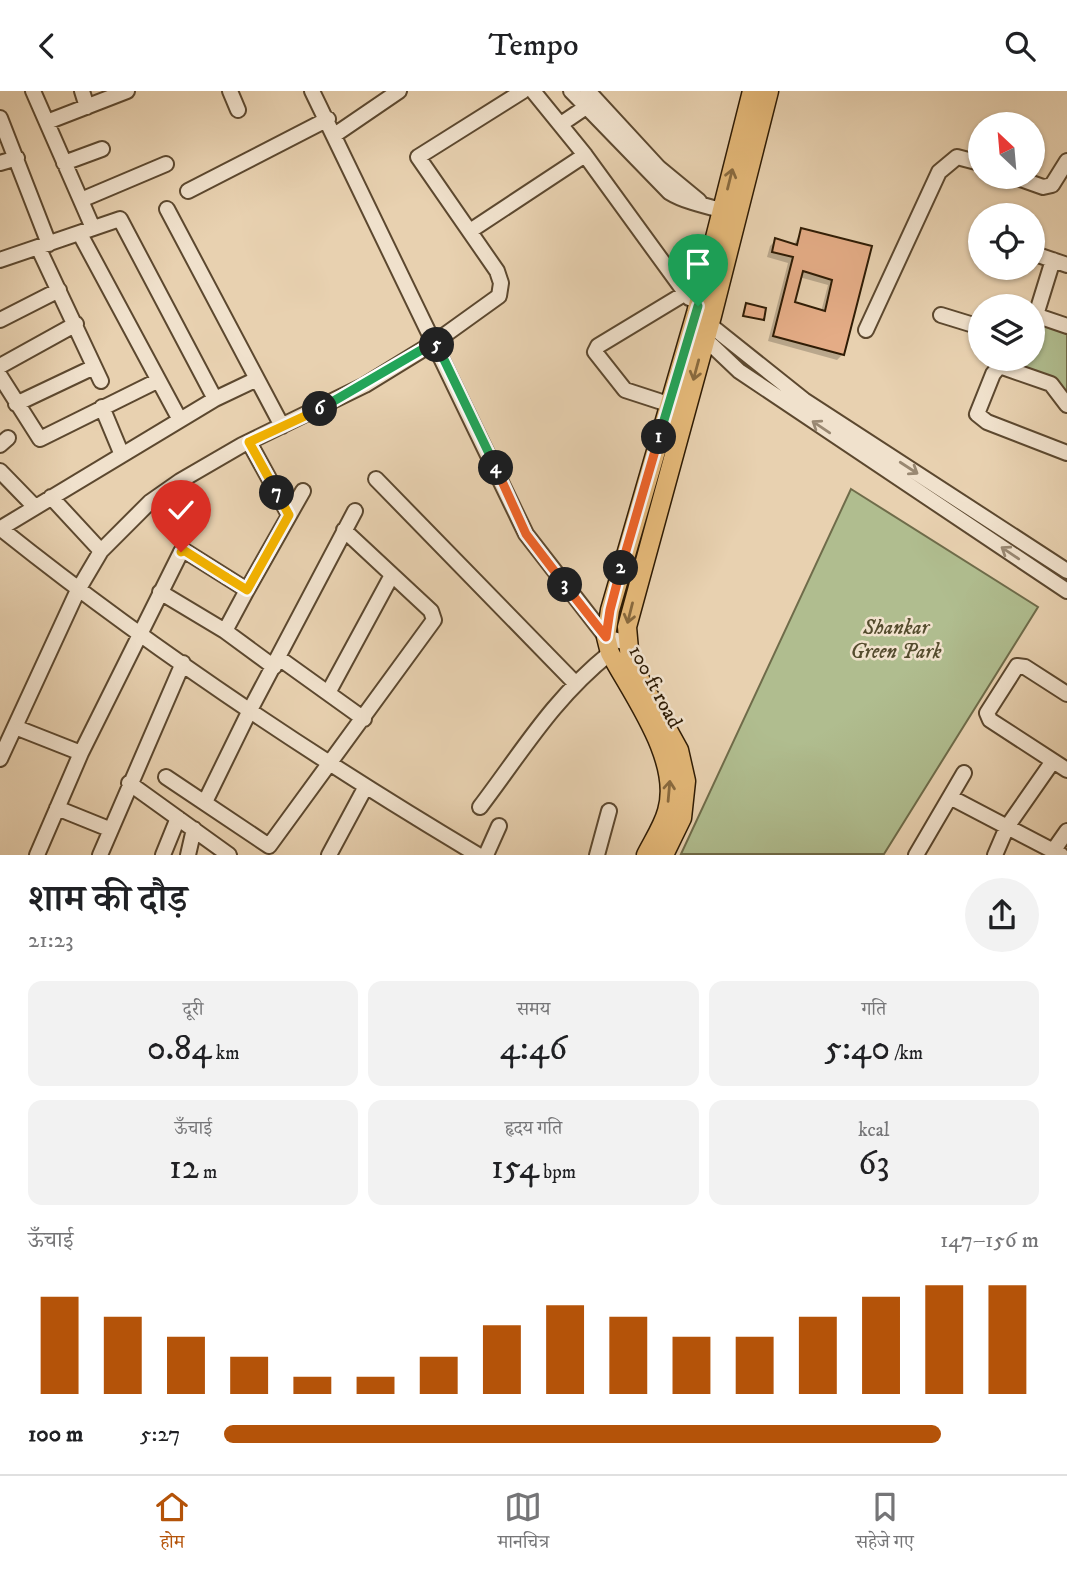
<!DOCTYPE html>
<html lang="hi">
<meta charset="utf-8">
<style>
body{margin:0;font-family:"IM FELL DW Pica","Noto Serif Devanagari",serif;background:#f2f2f2;color:#202124;height:100vh;display:flex;flex-direction:column;font-size:26px;white-space:nowrap}
*{box-sizing:border-box;margin:0}
p{font-size:23px;color:#757577}
.icon{flex:none;width:38px;height:38px;fill:none;stroke:currentColor;stroke-width:2;stroke-linecap:round;stroke-linejoin:round}
.map{position:relative;height:764px;overflow:hidden}
.panel{display:flex;flex-direction:column;background:#fff;flex:1}
.panel>*{flex:none}
.needle{width:46px;rotate:334deg}
.buttons{position:absolute;left:968px;top:21px;display:grid;gap:14px}
.buttons a{display:grid;place-items:center;width:77px;height:77px;border-radius:50%;background:#fff;box-shadow:0 2px 5px #0004;font-size:35px}
.pin{position:absolute;display:grid;place-items:center;width:60px;height:60px;color:#fff;margin:-72px -30px;border-radius:50% 50% 50% 0;rotate:-45deg;box-shadow:0 0 7px #0007}
.pin .icon{rotate:45deg}
.km{position:absolute;width:35px;height:35px;margin:-18px;border-radius:50%;background:#222;color:#fff;font-size:19px;line-height:35px;text-align:center}
.round{display:grid;place-items:center;flex:none;width:74px;height:74px;border-radius:37px;background:#f2f2f2}
.overview{display:flex;align-items:center;justify-content:space-between;height:119px;padding:0 28px}
h1{font-size:38px;font-weight:600;line-height:52px}
.stats{display:grid;grid-template-columns:repeat(3,1fr);gap:10px;height:119px;padding:7px 28px}
.stats div{display:grid;align-content:center;border-radius:14px;background:#f2f2f2;text-align:center}
.stats b{font-size:35px;font-weight:600}
.stats small{font-size:19px;font-weight:400}
.stats p{font-size:19px}
.chart{height:196px;padding:14px 28px}
.chart p{display:flex;justify-content:space-between}
.chart svg{width:100%;height:126px;margin-top:7px;stroke:#b45309;stroke-width:6}
ul{padding:0 28px;list-style:none;font-size:23px}
li{display:grid;grid-template-columns:112px 84px 1fr;align-items:center;height:52px}
li i{height:18px;border-radius:9px;background:#b45309}
header{display:flex;justify-content:space-between;align-items:center;height:91px;padding:0 28px;background:#fff;font-size:32px;font-weight:600}
.menu{display:flex;justify-content:space-around;align-items:center;height:98px;border-top:2px solid #e0e0e0;background:#fff;font-size:19px;color:#757577}
.menu a{display:grid;justify-items:center;gap:4px}
.menu .current{color:#b45309}
.map>svg:first-child{display:block}
</style>
<header><svg class="icon" aria-label="back" viewBox="0 0 24 24"><path d="M15 5l-7 7 7 7"/></svg>Tempo<svg class="icon" aria-label="search" viewBox="0 0 24 24"><circle cx="10" cy="10" r="6"/><path d="M15 15l6 6"/></svg></header>
<div class="map">
<svg width="1067" height="764" viewBox="0 0 1067 764">
<rect width="100%" height="100%" fill="#e8d1b0"/>
<filter id="stains"><feTurbulence type="fractalNoise" baseFrequency=".00286" numOctaves="4"/><feColorMatrix values="0 0 0 0 .2 0 0 0 0 .09 0 0 0 0 .02 0 0 0 .5 -.17"/></filter>
<radialGradient id="worn" r=".72"><stop offset=".6" stop-color="#630" stop-opacity="0"/><stop offset="1" stop-color="#630" stop-opacity=".3"/></radialGradient>
<path fill="#b0bd8f" stroke="#6f6c4a" stroke-width="2" d="M 1033,229 L 1067,243 L 1067,309 L 1006,268 L 1032,268 Z
M 851,398 L 1038,516 L 884,763 L 681,763 Z"/>
<path fill="#0003" fill-rule="evenodd" d="M 802,139 L 870,157 L 843,263 L 837,269 L 768,250 L 788,172 L 767,166 L 770,155 L 776,149 L 793,155 ZM 799,186 L 828,194 L 821,221 L 793,213 Z"/>
<path fill="#e4ac86" stroke="#2e1b04" stroke-width="2" fill-rule="evenodd" d="M 801,137 L 872,155 L 844,264 L 773,245 L 793,166 L 772,161 L 775,147 L 797,154 ZM 803,180 L 832,189 L 825,220 L 795,211 Z
M 746,212 L 766,217 L 764,229 L 743,225 Z"/>
<g fill="none" stroke-linecap="round" stroke-linejoin="round">
<defs>
<path id="minor" d="M 33,0 L 93,137
M 82,0 L 87,16
M 230,0 L 238,19
M 312,0 L 526,443 L 606,546 L 627,552
M 571,0 L 669,101 C 685,111 710,116 729,121
M 588,0 L 659,77 L 699,110
M 0,27 L 49,153
M 47,31 L 127,0
M 561,33 L 586,16
M 336,43 L 399,0
M 585,64 L 689,207
M 0,72 L 17,67
M 64,72 L 102,58
M 1015,86 L 1043,96 L 1052,94 L 1067,70
M 188,100 L 328,28
M 81,109 L 166,73
M 167,118 L 282,335
M 470,140 L 585,64 L 533,0
M 80,143 L 180,329
M 38,156 L 101,290
M 1032,162 L 1067,174
M 0,169 L 120,128 L 215,308
M 1032,223 L 1067,235
M 941,224 L 980,236
M 1036,224 L 1053,169
M 0,229 L 59,199
M 705,230 L 804,309 L 1067,480
M 866,239 L 939,81 L 957,66 L 980,72
M 699,242 L 739,280 L 1067,500
M 1002,268 L 1005,277 L 1051,293 L 1067,314
M 1002,272 L 993,283 L 977,323 L 987,331 L 1067,362
M 0,275 L 76,233
M 0,285 L 40,348 L 157,290
M 16,313 L 94,276
M 668,313 L 625,299 L 595,261 L 598,255 L 684,203
M 102,316 L 122,364
M 249,351 L 289,424
M 0,354 L 8,347
M 0,380 L 35,416
M 376,388 L 574,591
M 51,406 L 101,460
M 0,437 C 150,557 312,665 478,764
M 1,437 L 215,308 L 257,288
M 160,501 L 225,540 L 247,499
M 225,540 L 274,576
M 279,567 L 364,628
M 328,602 L 392,484
M 1067,603 L 1025,576 L 1017,575 L 987,622 L 990,629 L 1067,679
M 15,636 L 81,662
M 0,668 L 78,499 L 101,460 L 150,411 L 180,390 L 242,354 L 365,294 L 435,251 L 499,205 L 501,192 L 497,180 L 418,66 L 523,0
M 166,686 L 269,755 L 434,529 L 431,520 L 344,439
M 129,692 L 229,764
M 950,706 L 1061,764
M 205,711 L 250,619 L 355,420
M 480,716 C 524,658 552,609 610,562
M 57,717 L 109,738
M 1053,760 L 1067,740
M 37,764 L 81,662 L 181,461 L 185,460 L 247,499 L 303,400
M 100,764 L 183,572
M 163,764 L 178,727
M 188,764 L 194,738
M 329,764 L 365,697
M 486,764 L 499,735
M 597,764 L 609,720
M 916,764 L 964,682
M 995,764 L 1007,736 L 1053,670"/>
<path id="major" d="M 646,764 C 653,750 663,735 667,720 C 682,670 633,605 610,562 L 606,546 L 610,519 L 696,222 L 752,0
M 664,764 L 682,727 L 686,690 L 679,659 L 630,570 L 627,536 L 712,225 L 769,0"/>
</defs>
<use href="#minor" stroke="#5c482f" stroke-width="18"/>
<use href="#major" stroke="#2e1b04" stroke-width="21"/>
<use href="#minor" stroke="#f0e1cc" stroke-width="14"/>
<use href="#major" stroke="#e4b878" stroke-width="18"/>
</g>
<defs><path id="oneway-shaft" d="M-6 0H5M1.5-3L5.5 0L1.5 3" fill="none" stroke-width="1.6" stroke-linecap="round" stroke-linejoin="round" transform="scale(1.75)"/></defs>
<g stroke="#896a3e">
<use href="#oneway-shaft" transform="translate(730 88) rotate(-76)"/>
<use href="#oneway-shaft" transform="translate(696 279) rotate(105)"/>
<use href="#oneway-shaft" transform="translate(630 522) rotate(104)"/>
<use href="#oneway-shaft" transform="translate(669 700) rotate(-85)"/>
</g>
<g stroke="#998872">
<use href="#oneway-shaft" transform="translate(821 336) rotate(-146)"/>
<use href="#oneway-shaft" transform="translate(909 377) rotate(33)"/>
<use href="#oneway-shaft" transform="translate(1010 462) rotate(-146)"/>
</g>
<g fill="none" stroke-linecap="round" stroke-linejoin="round">
<defs>
<path id="split-1" d="M 659,346 L 698,215"/>
<path id="split-2" d="M 621,477 L 659,346"/>
<path id="split-3" d="M 565,494 L 606,546 L 610,519 L 621,477"/>
<path id="split-4" d="M 496,377 L 526,443 L 565,494"/>
<path id="split-5" d="M 437,254 L 496,377"/>
<path id="split-6" d="M 320,318 L 435,251 L 437,254"/>
<path id="split-7" d="M 277,402 L 249,351 L 320,318"/>
<path id="split-8" d="M 226,486 L 247,499 L 289,424 L 277,402"/>
<path id="split-9" d="M 181,461 L 185,460 L 226,486"/>
</defs>
<use href="#split-1" stroke="#fff" stroke-width="14"/>
<use href="#split-2" stroke="#fff" stroke-width="14"/>
<use href="#split-3" stroke="#fff" stroke-width="14"/>
<use href="#split-4" stroke="#fff" stroke-width="14"/>
<use href="#split-5" stroke="#fff" stroke-width="14"/>
<use href="#split-6" stroke="#fff" stroke-width="14"/>
<use href="#split-7" stroke="#fff" stroke-width="14"/>
<use href="#split-8" stroke="#fff" stroke-width="14"/>
<use href="#split-9" stroke="#fff" stroke-width="14"/>
<use href="#split-1" stroke="#22a559" stroke-width="9"/>
<use href="#split-2" stroke="#f0652b" stroke-width="9"/>
<use href="#split-3" stroke="#f0652b" stroke-width="9"/>
<use href="#split-4" stroke="#f0652b" stroke-width="9"/>
<use href="#split-5" stroke="#22a559" stroke-width="9"/>
<use href="#split-6" stroke="#22a559" stroke-width="9"/>
<use href="#split-7" stroke="#f5b400" stroke-width="9"/>
<use href="#split-8" stroke="#f5b400" stroke-width="9"/>
<use href="#split-9" stroke="#f5b400" stroke-width="9"/>
</g>
<g text-anchor="middle" dominant-baseline="central" stroke-width="5" stroke-linejoin="round" paint-order="stroke">
<g font-size="21" font-style="italic" fill="#554c2e" stroke="#f0e1cc">
<text x="896" y="537">Shankar<tspan x="896" dy="24">Green Park</tspan></text>
</g>
<g font-size="21" fill="#2e1b04" stroke="#f0e1cc">
<text transform="translate(655 596) rotate(62)">100 ft road</text>
</g>
</g>
<rect width="100%" height="100%" filter="url(#stains)"/>
<rect width="100%" height="100%" fill="url(#worn)"/>
</svg>
<div class="buttons">
<a><svg class="needle" viewBox="-14 -14 28 28"><path d="M0-13l5 13h-10z" fill="#e53935"/><path d="M0 13l5-13h-10z" fill="#757577"/></svg></a>
<a><svg class="icon" aria-label="locate" viewBox="0 0 24 24"><circle cx="12" cy="12" r="6"/><path d="M12 2v4M12 18v4M2 12h4M18 12h4"/></svg></a>
<a><svg class="icon" aria-label="layers" viewBox="0 0 24 24"><path d="M12 4l9 5-9 5-9-5zM3 14l9 5 9-5"/></svg></a>
</div>
<div class="pin" style="left:698px;top:215px;background:#1e9e55"><svg class="icon" aria-label="arrive" viewBox="0 0 24 24"><path d="M6 21V4h12l-3 4 3 4H6"/></svg></div>
<div class="pin" style="left:181px;top:461px;background:#d93025"><svg class="icon" aria-label="check" viewBox="0 0 24 24"><path d="M5 12l5 5 9-10"/></svg></div>
<b class="km" style="left:659px;top:346px">1</b>
<b class="km" style="left:621px;top:477px">2</b>
<b class="km" style="left:565px;top:494px">3</b>
<b class="km" style="left:496px;top:377px">4</b>
<b class="km" style="left:437px;top:254px">5</b>
<b class="km" style="left:320px;top:318px">6</b>
<b class="km" style="left:277px;top:402px">7</b>
</div>
<section class="panel">
<div class="overview"><div><h1>शाम की दौड़</h1><p>21:23</p></div><a class="round"><svg class="icon" aria-label="share" viewBox="0 0 24 24"><path d="M12 15V3M7 8l5-5 5 5M5 13v7h14v-7"/></svg></a></div>
<div class="stats">
<div><p>दूरी</p><b>0.84<small> km</small></b></div>
<div><p>समय</p><b>4:46</b></div>
<div><p>गति</p><b>5:40<small> /km</small></b></div>
</div>
<div class="stats">
<div><p>ऊँचाई</p><b>12<small> m</small></b></div>
<div><p>हृदय गति</p><b>154<small> bpm</small></b></div>
<div><p>kcal</p><b>63</b></div>
</div>
<div class="chart"><p><span>ऊँचाई</span>147–156 m</p>
<svg viewBox="0 0 160 44" preserveAspectRatio="none"><path d="M5 44V10M15 44V17M25 44V24M35 44V31M45 44V38M55 44V38M65 44V31M75 44V20M85 44V13M95 44V17M105 44V24M115 44V24M125 44V17M135 44V10M145 44V6M155 44V6"/></svg>
</div>
<ul>
<li><b>100 m</b>5:27<i style="width:88%"></i></li>
</ul>
</section>
<nav class="menu">
<a class="current"><svg class="icon" aria-label="home" viewBox="0 0 24 24"><path d="M3 11l9-7 9 7M6 9v11h12V9"/></svg>होम</a>
<a><svg class="icon" aria-label="map" viewBox="0 0 24 24"><path d="M3 6l6-2 6 2 6-2v14l-6 2-6-2-6 2zM9 4v14M15 6v14"/></svg>मानचित्र</a>
<a><svg class="icon" aria-label="saved" viewBox="0 0 24 24"><path d="M7 4h10v16l-5-4-5 4z"/></svg>सहेजे गए</a>
</nav>
